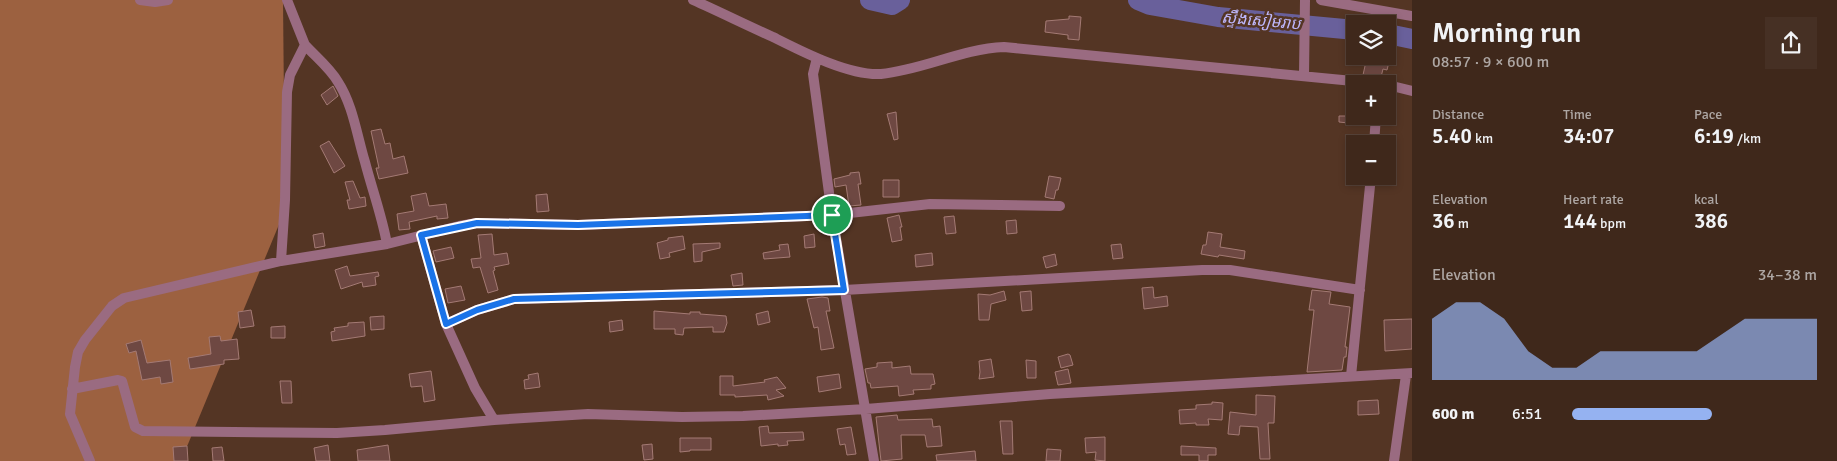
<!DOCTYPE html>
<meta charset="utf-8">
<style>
body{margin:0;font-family:Signika,"Noto Sans Khmer",sans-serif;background:#463024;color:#f1f3f6;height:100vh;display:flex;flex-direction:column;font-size:19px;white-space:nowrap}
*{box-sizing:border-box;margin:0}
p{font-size:16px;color:#ada6a3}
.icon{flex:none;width:28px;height:28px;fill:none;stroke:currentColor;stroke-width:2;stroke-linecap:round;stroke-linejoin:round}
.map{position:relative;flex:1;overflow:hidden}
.details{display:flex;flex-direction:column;background:#3f281b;width:425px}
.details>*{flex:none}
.controls{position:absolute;left:1346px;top:15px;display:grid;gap:10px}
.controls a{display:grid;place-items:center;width:50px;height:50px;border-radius:0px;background:#3f281b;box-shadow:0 2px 8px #0003,0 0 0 1px #58443a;font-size:25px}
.pin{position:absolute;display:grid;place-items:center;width:42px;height:42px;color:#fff;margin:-21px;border:2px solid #fff;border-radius:50%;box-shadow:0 1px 5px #0007}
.round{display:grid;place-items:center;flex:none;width:52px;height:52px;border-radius:0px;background:#463024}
.summary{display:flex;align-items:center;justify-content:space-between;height:85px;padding:0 20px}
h1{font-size:28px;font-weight:600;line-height:38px}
.stats{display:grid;grid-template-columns:repeat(3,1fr);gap:8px;height:85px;padding:5px 20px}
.stats div{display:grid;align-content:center}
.stats b{font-size:21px;font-weight:600}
.stats small{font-size:14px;font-weight:400}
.stats p{font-size:14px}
.chart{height:140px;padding:10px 20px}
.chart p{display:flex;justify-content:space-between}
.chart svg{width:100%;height:90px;margin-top:5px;fill:#95b2f1;opacity:.7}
ul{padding:0 20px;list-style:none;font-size:16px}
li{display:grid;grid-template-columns:80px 60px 1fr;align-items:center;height:38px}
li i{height:12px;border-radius:6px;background:#95b2f1}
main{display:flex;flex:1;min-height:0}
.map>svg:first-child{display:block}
</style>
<main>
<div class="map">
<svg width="1412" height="461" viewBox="0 0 1412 461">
<rect width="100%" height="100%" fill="#543524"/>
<path fill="#9c6140" d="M 0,0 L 283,0 L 285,210 L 181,461 L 0,461 Z"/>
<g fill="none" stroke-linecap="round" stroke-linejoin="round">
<path stroke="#69609b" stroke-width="20" d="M 870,0 L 892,5 L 900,0
M 1138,0 L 1150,5 L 1218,17 L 1355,30
M 1388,34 L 1412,39"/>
</g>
<path fill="#6e4842" stroke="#a47a74" d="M 1069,16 L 1081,17 L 1079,40 L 1068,39 L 1068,35 L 1045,32 L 1046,21 L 1069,19 Z
M 1367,57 L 1389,62 L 1387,70 L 1383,69 L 1381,77 L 1363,75 Z
M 333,86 L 338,96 L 327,105 L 321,95 Z
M 896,112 L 898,139 L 894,140 L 887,114 Z
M 1339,116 L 1367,116 L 1366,125 L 1339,122 Z
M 381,129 L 385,144 L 390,143 L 393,159 L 404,156 L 408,173 L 379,179 L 376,168 L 379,168 L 371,131 Z
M 329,141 L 345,166 L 334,173 L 320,146 Z
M 859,172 L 861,184 L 858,184 L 861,205 L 849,206 L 846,185 L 835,187 L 834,179 L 850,175 L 850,173 Z
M 1049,176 L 1061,178 L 1058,190 L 1056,190 L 1054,199 L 1045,197 Z
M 883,180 L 899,180 L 899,197 L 883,197 Z
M 353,181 L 360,198 L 365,197 L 366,206 L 349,209 L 347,200 L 350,200 L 345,182 Z
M 426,193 L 429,206 L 446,204 L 448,218 L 437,219 L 437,216 L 409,222 L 410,229 L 399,230 L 397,214 L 414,211 L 411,196 Z
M 547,194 L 549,211 L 537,212 L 536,195 Z
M 899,215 L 902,227 L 900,227 L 902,240 L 892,242 L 887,218 Z
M 954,216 L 956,233 L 946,234 L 944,217 Z
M 1016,220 L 1017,233 L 1007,234 L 1006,221 Z
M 1208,232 L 1222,234 L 1220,247 L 1245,251 L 1244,259 L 1219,255 L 1218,257 L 1201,254 L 1203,245 L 1206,245 Z
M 323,233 L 325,246 L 315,248 L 313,235 Z
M 492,234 L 494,255 L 507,253 L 509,264 L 494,267 L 495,270 L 493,271 L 498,290 L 488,293 L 480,267 L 473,268 L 471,259 L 481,258 L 478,235 Z
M 814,234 L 815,247 L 805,248 L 804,236 Z
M 683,236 L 685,249 L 669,253 L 670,257 L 660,259 L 657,243 L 668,240 L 668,238 Z
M 720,243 L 720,248 L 702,252 L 702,261 L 694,262 L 693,244 Z
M 788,244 L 790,257 L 764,259 L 763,253 L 780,250 L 779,245 Z
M 1121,244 L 1123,258 L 1113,259 L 1111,245 Z
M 451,247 L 454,258 L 436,262 L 433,251 Z
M 932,253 L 933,265 L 916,267 L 915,255 Z
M 1055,254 L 1057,265 L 1046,268 L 1043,257 Z
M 347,266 L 350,276 L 378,272 L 379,276 L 375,277 L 376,285 L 363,287 L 362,282 L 341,289 L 335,270 Z
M 742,273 L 743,285 L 733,286 L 731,275 Z
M 461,286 L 465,300 L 448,303 L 445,289 Z
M 1153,287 L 1154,298 L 1167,296 L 1168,306 L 1144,309 L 1142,288 Z
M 1312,290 L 1331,292 L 1329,304 L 1350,307 L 1345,347 L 1347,347 L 1346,357 L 1344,357 L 1342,370 L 1307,372 L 1314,310 L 1309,310 Z
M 1004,291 L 1006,300 L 991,304 L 989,320 L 979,320 L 978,294 L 990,295 Z
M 1031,291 L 1032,310 L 1022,311 L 1020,292 Z
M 822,297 L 828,298 L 830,311 L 826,311 L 834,348 L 821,350 L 818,327 L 814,328 L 807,299 Z
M 251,310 L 254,326 L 240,328 L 238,312 Z
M 654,311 L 690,314 L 690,312 L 700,312 L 700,314 L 726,316 L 727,323 L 724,332 L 713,332 L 713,327 L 684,328 L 683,335 L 675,334 L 675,329 L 654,329 Z
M 768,311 L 770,322 L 758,325 L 756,314 Z
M 384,316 L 384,329 L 371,330 L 370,317 Z
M 1412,319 L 1412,349 L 1385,351 L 1384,320 Z
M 622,320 L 623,330 L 610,332 L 609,322 Z
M 364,322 L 365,336 L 332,341 L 331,332 L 335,331 L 334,328 L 348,326 L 348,323 Z
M 285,326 L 285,338 L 271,338 L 271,327 Z
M 220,336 L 221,341 L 237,339 L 239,359 L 224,360 L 224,364 L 190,369 L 188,358 L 211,354 L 209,337 Z
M 141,340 L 147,363 L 170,360 L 173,382 L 161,384 L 160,377 L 142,380 L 136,351 L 129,353 L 126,344 Z
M 1068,354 L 1070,355 L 1073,365 L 1061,368 L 1058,357 Z
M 991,359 L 994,377 L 979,379 L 980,372 L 979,361 Z
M 1026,360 L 1036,361 L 1036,378 L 1027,378 Z
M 892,362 L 892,368 L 910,366 L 911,374 L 933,374 L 935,384 L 931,385 L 931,389 L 913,390 L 914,394 L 899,396 L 898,386 L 871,388 L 870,383 L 868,383 L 865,369 L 877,367 L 877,363 Z
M 1068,369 L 1071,383 L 1058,385 L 1055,372 Z
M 431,371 L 435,400 L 424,402 L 422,386 L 411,387 L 409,374 Z
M 538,373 L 540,387 L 525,389 L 524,380 L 529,379 L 528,375 Z
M 839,374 L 841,388 L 819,392 L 817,377 Z
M 720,376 L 733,376 L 733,386 L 765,382 L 764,380 L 777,377 L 786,388 L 776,390 L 784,396 L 768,400 L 767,395 L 735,397 L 735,395 L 720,395 Z
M 280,381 L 291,381 L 292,403 L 282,403 Z
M 1256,395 L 1275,396 L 1274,423 L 1268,423 L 1270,459 L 1260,459 L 1258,427 L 1240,426 L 1239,435 L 1228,434 L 1230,412 L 1256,415 Z
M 1378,400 L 1379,414 L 1358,415 L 1358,401 Z
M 1212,402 L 1223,403 L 1222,420 L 1208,419 L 1209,425 L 1196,425 L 1196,423 L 1180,424 L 1179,410 L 1196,409 L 1196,405 L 1212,404 Z
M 897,415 L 898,420 L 932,419 L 933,427 L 940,426 L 942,446 L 927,447 L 925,435 L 901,435 L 902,459 L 881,461 L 876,417 Z
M 1000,421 L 1012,421 L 1013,454 L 1003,454 Z
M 768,426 L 769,433 L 803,432 L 804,440 L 787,441 L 788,445 L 778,446 L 778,444 L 761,446 L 759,427 Z
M 851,427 L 856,454 L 847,455 L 845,444 L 840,445 L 837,429 Z
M 1105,437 L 1105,461 L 1095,460 L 1096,452 L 1086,453 L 1085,438 Z
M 680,438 L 711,438 L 711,450 L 690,450 L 690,451 L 680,452 Z
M 652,444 L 653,459 L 644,460 L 642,445 Z
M 328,445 L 330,461 L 316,461 L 314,448 Z
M 388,445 L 390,461 L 358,461 L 357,450 Z
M 187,446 L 188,461 L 174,461 L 173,447 Z
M 1181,446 L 1216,448 L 1216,455 L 1208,455 L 1208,461 L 1199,461 L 1199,455 L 1181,455 Z
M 222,447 L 224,461 L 213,461 L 212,448 Z
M 1047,449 L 1061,450 L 1060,461 L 1046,461 Z
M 975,451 L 976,461 L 937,461 L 936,455 Z"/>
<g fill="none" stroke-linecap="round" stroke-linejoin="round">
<path stroke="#9a6b81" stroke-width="10" d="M 140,0 L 155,2 L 168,0
M 693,0 C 720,12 746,25 773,37 C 801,51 849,76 881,74 C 923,70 961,49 1004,47 L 1384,84
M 1321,0 L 1412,16
M 305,45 C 316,57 330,68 338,82 C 353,105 357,136 365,162 C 372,189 382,216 387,244
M 817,58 L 813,74 L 832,215 L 874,461
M 1304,75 L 1305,0
M 1388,85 L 1412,91
M 1374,144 L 1376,116
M 421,235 L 446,324 L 475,388 L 494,420
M 281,261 L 285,200 L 287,92 L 290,75 L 305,45 L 287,0
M 446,324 L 477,310 L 514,299 L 844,290 L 1202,270 L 1230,270 L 1360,290
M 1351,376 L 1371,176
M 72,389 L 118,380 L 122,381 L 135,427 L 143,431 L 337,433 L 385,430 L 494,420 L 588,414 L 682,417 L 743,416 L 866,409 L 1050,394 L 1412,373
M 90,461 L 70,414 L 75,367 L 78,352 L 85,340 L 112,306 L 124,298 L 281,261 L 387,244 L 459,226 L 477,223 L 578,225 L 832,215 L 930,204 L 1060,206
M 1394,461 L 1406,375"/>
</g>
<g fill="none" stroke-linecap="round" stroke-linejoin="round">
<defs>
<path id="route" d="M 832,215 L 844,290 L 514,299 L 477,310 L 446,324 L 421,235 L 477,223 L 578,225 Z"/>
</defs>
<use href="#route" stroke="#fff" stroke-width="10"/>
<use href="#route" stroke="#1a73e8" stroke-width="6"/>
</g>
<g text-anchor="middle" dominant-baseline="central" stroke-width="5" stroke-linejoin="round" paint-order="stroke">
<g font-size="16" font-style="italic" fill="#bdb6fa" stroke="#543524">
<text transform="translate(1261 21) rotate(5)">ស្ទឹងសៀមរាប</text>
</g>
</g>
</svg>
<div class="controls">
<a><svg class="icon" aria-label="layers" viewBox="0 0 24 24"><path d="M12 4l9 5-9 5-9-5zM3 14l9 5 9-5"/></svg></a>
<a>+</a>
<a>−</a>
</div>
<div class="pin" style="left:832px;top:215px;background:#1e9e55"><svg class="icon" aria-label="arrive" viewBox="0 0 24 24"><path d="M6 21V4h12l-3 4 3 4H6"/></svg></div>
</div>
<section class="details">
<div class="summary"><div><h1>Morning run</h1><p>08:57 · 9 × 600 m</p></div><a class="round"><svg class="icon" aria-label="share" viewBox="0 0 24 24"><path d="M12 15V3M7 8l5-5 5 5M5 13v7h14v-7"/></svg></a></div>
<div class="stats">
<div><p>Distance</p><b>5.40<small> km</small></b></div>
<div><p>Time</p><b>34:07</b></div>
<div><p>Pace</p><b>6:19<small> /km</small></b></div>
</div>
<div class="stats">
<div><p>Elevation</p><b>36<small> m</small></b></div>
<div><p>Heart rate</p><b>144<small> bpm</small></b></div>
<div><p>kcal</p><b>386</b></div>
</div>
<div class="chart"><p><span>Elevation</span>34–38 m</p>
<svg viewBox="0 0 160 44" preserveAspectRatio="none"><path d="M0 44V14L10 6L20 6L30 14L40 30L50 38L60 38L70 30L80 30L90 30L100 30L110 30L120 22L130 14L140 14L150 14L160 14V44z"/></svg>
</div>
<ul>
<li><b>600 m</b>6:51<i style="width:57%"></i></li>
</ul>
</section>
</main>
